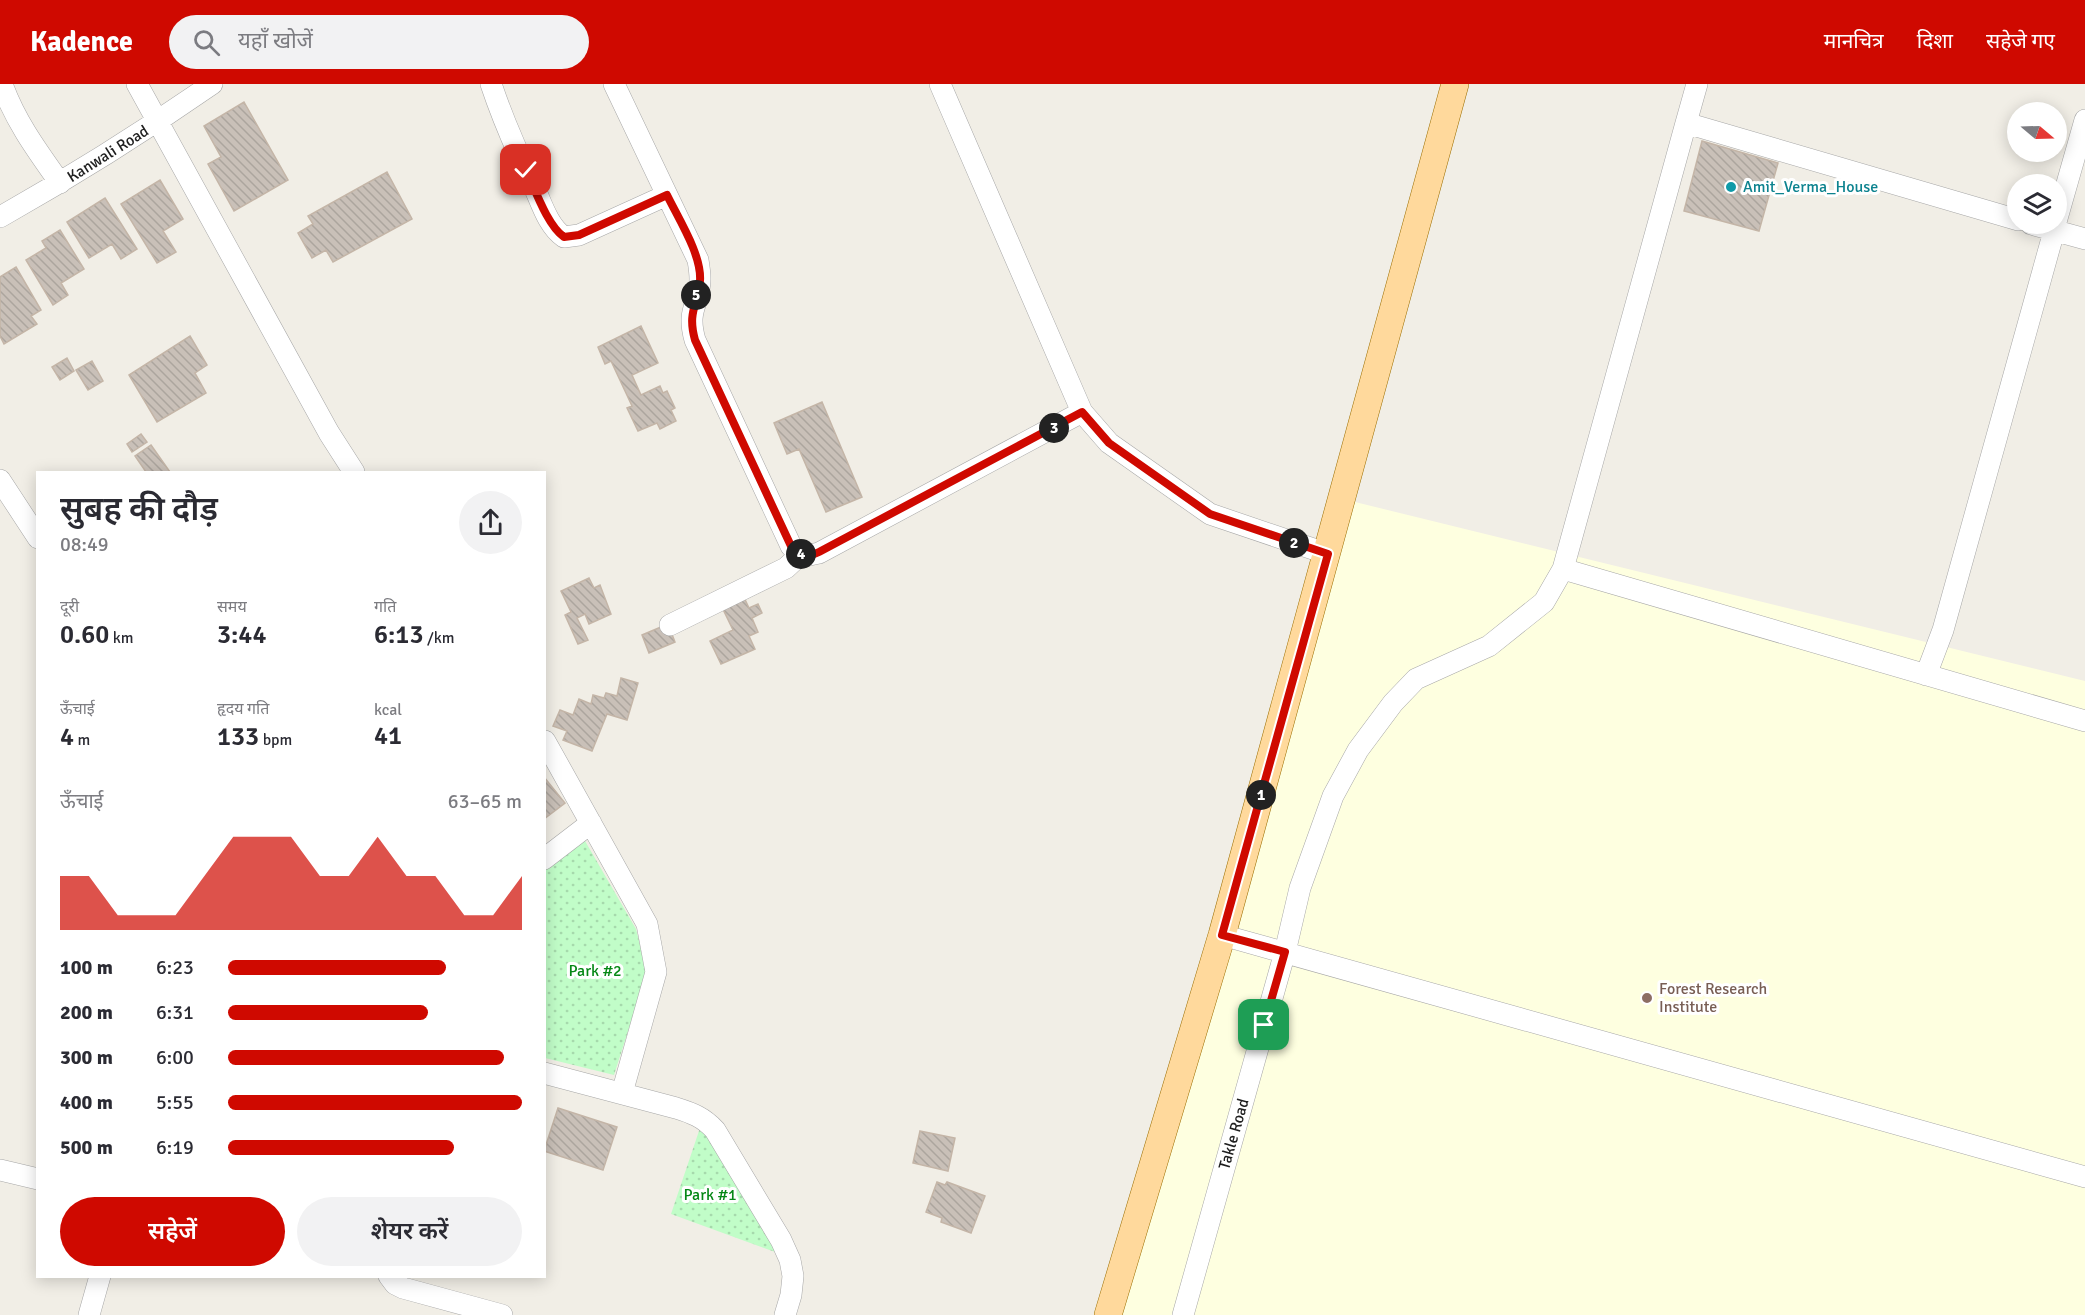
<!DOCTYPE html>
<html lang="hi">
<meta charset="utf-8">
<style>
body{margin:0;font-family:Signika,"Noto Sans Devanagari",sans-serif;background:#f2f2f3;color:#2b2b33;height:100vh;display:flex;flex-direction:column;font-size:22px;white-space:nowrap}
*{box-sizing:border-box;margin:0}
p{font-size:20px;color:#7c7c81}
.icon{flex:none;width:33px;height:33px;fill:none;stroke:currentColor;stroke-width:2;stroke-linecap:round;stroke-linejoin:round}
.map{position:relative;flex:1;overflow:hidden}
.side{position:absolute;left:36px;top:387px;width:510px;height:807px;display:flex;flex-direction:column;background:#fff;border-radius:0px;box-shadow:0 3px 15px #0003}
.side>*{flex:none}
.needle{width:39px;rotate:109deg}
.controls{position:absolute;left:2007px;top:18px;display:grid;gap:12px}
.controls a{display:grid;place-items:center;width:60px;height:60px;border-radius:50%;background:#fff;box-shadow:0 3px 15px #0003;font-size:30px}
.pin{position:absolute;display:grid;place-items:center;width:51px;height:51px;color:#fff;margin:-26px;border-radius:12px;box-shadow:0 3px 9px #0006}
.km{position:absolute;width:30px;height:30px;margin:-15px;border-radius:50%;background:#222;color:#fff;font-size:16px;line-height:30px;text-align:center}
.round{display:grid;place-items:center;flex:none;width:63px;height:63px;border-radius:32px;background:#f2f2f3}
.head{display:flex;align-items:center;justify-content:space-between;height:102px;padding:0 24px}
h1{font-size:33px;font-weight:600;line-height:45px}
.stats{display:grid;grid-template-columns:repeat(3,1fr);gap:9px;height:102px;padding:6px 24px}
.stats div{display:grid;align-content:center}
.stats b{font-size:26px;font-weight:600}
.stats small{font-size:16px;font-weight:400}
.stats p{font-size:16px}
.chart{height:168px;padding:12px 24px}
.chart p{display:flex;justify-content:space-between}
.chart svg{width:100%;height:108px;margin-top:6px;fill:#cf0900;opacity:.7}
.action{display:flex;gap:12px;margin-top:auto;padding:12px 24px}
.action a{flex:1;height:69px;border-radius:36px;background:#cf0900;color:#fff;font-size:24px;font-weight:600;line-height:69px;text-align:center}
.action a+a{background:#f2f2f3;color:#2b2b33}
ul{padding:0 24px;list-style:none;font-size:20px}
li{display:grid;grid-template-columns:96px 72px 1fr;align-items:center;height:45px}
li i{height:15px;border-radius:8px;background:#cf0900}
header{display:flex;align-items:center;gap:36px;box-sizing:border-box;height:84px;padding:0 30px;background:#cf0900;color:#fff}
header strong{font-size:28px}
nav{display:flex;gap:33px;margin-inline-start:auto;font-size:21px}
.search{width:420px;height:54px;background:#f2f2f3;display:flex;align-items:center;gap:15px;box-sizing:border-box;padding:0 21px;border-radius:33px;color:#7c7c81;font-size:22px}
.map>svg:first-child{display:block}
</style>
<header>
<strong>Kadence</strong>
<div class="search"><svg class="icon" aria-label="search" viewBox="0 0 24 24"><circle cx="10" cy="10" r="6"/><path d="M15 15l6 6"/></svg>यहाँ खोजें</div>
<nav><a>मानचित्र</a><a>दिशा</a><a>सहेजे गए</a></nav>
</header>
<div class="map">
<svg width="2085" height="1231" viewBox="0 0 2085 1231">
<defs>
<pattern id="park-dots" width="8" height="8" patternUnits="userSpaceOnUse" patternTransform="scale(1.5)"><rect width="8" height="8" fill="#c1fdc8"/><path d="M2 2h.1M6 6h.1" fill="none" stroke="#a6d9ac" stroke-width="1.8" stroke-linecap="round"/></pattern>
<pattern id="building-back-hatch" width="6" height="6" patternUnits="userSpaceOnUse" patternTransform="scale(1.5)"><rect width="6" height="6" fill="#c9c0b8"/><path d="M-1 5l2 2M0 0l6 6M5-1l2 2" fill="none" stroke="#aca59e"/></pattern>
</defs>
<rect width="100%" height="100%" fill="#f1eee6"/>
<path fill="#feffe0" d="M 1355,418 L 2085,597 L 2085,1231 L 1116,1231 Z"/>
<path fill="url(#park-dots)" d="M 581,750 L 636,845 L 647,888 L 614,991 L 545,974 L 545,779 Z
M 702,1038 L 786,1172 L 671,1130 Z"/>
<path fill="url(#building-back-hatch)" stroke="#c4b5a7" stroke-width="1.5" d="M 244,18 L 288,96 L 234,127 L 208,80 L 221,73 L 204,42 Z
M 1702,57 L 1778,79 L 1759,147 L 1684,127 Z
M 387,88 L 412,135 L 333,178 L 326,166 L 312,174 L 298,149 L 313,140 L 308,132 Z
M 160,96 L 183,135 L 163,147 L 176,168 L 157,179 L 121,120 Z
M 105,114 L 137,165 L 121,175 L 112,160 L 89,174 L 67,138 Z
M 60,146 L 84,185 L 61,199 L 68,211 L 53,221 L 26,176 L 46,164 L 42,157 Z
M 16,183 L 41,226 L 31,232 L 37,240 L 4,260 L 0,252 L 0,193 Z
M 641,242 L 658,279 L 632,291 L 641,311 L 660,302 L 663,309 L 667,307 L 675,324 L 671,326 L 676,337 L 660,345 L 657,339 L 638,347 L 627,324 L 632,322 L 611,277 L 605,280 L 598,263 Z
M 190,252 L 207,281 L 195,289 L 206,309 L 157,338 L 129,291 Z
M 67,274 L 74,287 L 60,296 L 52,283 Z
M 92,277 L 103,297 L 88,306 L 76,286 Z
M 822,318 L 862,413 L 826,428 L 799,365 L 787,370 L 774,339 Z
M 141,350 L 147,358 L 132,368 L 127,360 Z
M 151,361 L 170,388 L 146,388 L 135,372 Z
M 589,494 L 594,504 L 600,501 L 611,530 L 589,540 L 585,530 L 577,534 L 588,556 L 578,560 L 565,531 L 571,528 L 561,507 Z
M 742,509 L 749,524 L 758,520 L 762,529 L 752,534 L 758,548 L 749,552 L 755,565 L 721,580 L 710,557 L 733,546 L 720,519 Z
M 668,540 L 675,558 L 649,569 L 642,551 Z
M 621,594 L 638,599 L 627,636 L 607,630 L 592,667 L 563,656 L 567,647 L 553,642 L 560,626 L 573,631 L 579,615 L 591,620 L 593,611 L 604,614 L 606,609 L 617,612 Z
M 544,693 L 565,719 L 544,735 Z
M 558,1024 L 617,1043 L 603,1086 L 544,1067 Z
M 920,1047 L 955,1054 L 948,1087 L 913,1079 Z
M 937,1098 L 945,1101 L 947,1098 L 985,1112 L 971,1149 L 941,1138 L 942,1134 L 926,1128 Z"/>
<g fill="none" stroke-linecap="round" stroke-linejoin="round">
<defs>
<path id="minor" d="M 2,0 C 15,37 38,68 60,99
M 137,0 L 329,349 L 354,388
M 491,0 C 503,36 518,70 535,105 C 542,121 549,143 564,153 L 579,151 L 667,111
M 614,0 L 698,176 C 699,182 700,188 700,195 C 700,221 686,224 695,256 L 791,462 L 797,468 L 805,472 L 819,469 L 1082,328 L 940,0
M 1697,0 L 1686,39 L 2018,136
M 0,133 C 73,92 143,48 212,0
M 2056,138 L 2085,36
M 2031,140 L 2085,155
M 1082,328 L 1109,359 L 1210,430 L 1328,470
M 0,396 L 38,454
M 1563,485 L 2085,637
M 670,541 L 786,484 L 801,470
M 1926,591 L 1943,546 L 2056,140
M 545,657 L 647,840 L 656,888 L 622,1009
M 544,775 L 591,739
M 1222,851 L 2085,1093
M 544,989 L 676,1024 C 692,1029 703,1033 715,1046 L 781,1156 L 790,1176 L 793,1192 L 791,1211 L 785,1231
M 0,1086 L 38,1095
M 389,1192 L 395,1200 L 403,1204 L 502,1231
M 89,1231 L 100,1192
M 1183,1231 L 1285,868 L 1300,804 L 1333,712 L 1358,666 L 1393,619 L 1416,595 L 1489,562 L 1544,518 L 1563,485 L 1686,39"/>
<path id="major" d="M 1108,1231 L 1222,851 L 1455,0"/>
</defs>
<use href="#minor" stroke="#a7a7a7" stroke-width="22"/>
<use href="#major" stroke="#9b6e00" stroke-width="28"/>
<use href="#minor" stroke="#fff" stroke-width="21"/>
<use href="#major" stroke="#ffd99c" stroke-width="27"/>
</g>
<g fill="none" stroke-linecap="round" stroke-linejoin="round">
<defs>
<path id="route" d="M 526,86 C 535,105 547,141 564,153 L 579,151 L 667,111 C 678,134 702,171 700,197 C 698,222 687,227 695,256 L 791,462 C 800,471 807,474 819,468 L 1082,328 L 1109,359 L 1210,430 L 1328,470 L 1222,851 L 1285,868 L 1264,941"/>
</defs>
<use href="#route" stroke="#fff" stroke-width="12"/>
<use href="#route" stroke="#cf0900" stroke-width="8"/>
</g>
<circle fill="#0f9aa8" stroke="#fff" stroke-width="2" cx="1731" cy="103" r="6"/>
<circle fill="#8d6e63" stroke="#fff" stroke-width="2" cx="1647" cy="914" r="6"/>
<g text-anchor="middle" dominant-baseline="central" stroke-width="6" stroke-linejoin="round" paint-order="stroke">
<g font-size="16" fill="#202020" stroke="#fff">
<text transform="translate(108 70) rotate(-32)">Kanwali Road</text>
<text transform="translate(1234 1050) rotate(-74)">Takle Road</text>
</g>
<g font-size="16" fill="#0d838f" stroke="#fff" text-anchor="start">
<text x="1743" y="103">Amit_Verma_House</text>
</g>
<g font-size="16" fill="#058715" stroke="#fff">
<text x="595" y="887">Park #2</text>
<text x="710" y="1111">Park #1</text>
</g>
<g font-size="16" fill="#785e54" stroke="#fff" text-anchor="start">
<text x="1659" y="905">Forest Research<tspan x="1659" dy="18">Institute</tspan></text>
</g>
</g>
</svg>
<div class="controls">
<a><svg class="needle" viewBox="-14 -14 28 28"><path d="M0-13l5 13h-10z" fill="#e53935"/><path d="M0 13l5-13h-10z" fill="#7c7c81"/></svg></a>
<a><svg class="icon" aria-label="layers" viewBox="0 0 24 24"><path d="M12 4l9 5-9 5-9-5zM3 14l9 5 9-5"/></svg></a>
</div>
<div class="pin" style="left:1264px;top:941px;background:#1e9e55"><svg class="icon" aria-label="arrive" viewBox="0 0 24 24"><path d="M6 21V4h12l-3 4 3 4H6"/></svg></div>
<div class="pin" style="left:526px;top:86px;background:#d93025"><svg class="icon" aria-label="check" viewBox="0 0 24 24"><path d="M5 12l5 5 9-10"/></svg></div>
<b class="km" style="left:1261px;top:711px">1</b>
<b class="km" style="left:1294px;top:459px">2</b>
<b class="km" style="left:1054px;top:344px">3</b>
<b class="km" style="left:801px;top:470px">4</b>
<b class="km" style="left:696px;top:211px">5</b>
<section class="side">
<div class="head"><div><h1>सुबह की दौड़</h1><p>08:49</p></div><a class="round"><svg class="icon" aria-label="share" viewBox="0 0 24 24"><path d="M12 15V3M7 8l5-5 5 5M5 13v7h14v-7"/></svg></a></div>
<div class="stats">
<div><p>दूरी</p><b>0.60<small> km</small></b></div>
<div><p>समय</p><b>3:44</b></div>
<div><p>गति</p><b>6:13<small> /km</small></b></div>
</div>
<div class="stats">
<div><p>ऊँचाई</p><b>4<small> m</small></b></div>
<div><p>हृदय गति</p><b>133<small> bpm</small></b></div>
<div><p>kcal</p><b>41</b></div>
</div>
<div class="chart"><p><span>ऊँचाई</span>63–65 m</p>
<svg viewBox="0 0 160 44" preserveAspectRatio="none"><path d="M0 44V22L10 22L20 38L30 38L40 38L50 22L60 6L70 6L80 6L90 22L100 22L110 6L120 22L130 22L140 38L150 38L160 22V44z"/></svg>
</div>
<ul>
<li><b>100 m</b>6:23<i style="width:74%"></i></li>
<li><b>200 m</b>6:31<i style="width:68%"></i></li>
<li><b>300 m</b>6:00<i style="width:94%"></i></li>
<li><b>400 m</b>5:55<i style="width:100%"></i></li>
<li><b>500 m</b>6:19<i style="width:77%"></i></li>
</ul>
<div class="action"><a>सहेजें</a><a>शेयर करें</a></div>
</section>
</div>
